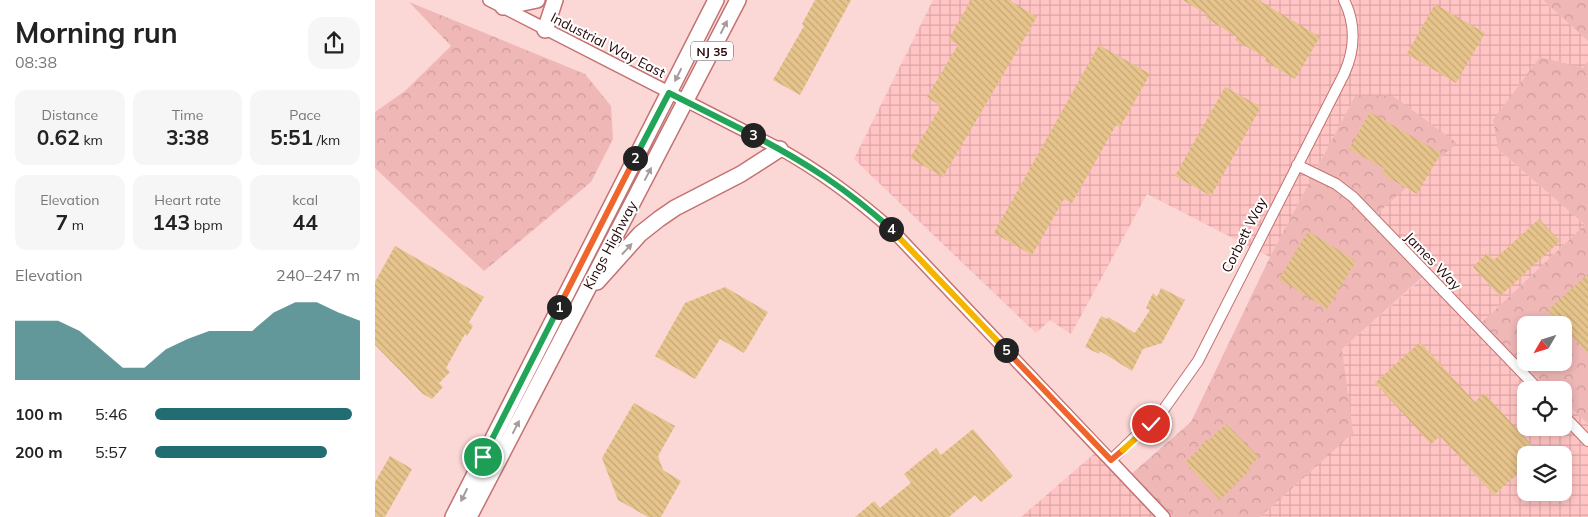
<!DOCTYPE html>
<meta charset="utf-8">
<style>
body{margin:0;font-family:Mulish,sans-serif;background:#f6f6f6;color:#222;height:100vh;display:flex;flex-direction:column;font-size:19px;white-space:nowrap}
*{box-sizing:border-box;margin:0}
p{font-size:16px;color:#767676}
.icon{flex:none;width:28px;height:28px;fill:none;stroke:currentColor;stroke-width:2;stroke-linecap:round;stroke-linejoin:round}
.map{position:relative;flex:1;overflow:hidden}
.panel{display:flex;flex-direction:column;background:#fff;width:375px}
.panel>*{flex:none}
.needle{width:32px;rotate:231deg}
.fabs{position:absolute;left:1142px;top:316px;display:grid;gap:10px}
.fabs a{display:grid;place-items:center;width:55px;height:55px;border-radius:10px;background:#fff;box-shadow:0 2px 8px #0003;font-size:25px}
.pin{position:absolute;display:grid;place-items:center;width:42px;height:42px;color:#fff;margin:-21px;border:2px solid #fff;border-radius:50%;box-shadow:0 1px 5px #0007}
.km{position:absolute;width:25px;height:25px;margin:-12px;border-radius:50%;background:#222;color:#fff;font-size:14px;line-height:25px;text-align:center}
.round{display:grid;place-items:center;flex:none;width:52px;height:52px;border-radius:15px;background:#f6f6f6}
.head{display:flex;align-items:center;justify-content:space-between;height:85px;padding:0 15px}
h1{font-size:28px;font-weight:700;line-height:38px}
.stats{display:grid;grid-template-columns:repeat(3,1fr);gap:8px;height:85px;padding:5px 15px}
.stats div{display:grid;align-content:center;border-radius:12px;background:#f6f6f6;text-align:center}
.stats b{font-size:21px;font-weight:700}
.stats small{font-size:14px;font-weight:400}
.stats p{font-size:14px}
.chart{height:140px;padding:10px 15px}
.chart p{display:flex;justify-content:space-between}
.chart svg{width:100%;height:90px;margin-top:5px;fill:#226d71;opacity:.7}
ul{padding:0 15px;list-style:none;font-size:16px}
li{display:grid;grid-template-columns:80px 60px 1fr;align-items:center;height:38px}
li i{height:12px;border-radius:6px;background:#226d71}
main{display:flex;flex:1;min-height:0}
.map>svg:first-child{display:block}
</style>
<main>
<section class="panel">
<div class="head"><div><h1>Morning run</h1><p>08:38</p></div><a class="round"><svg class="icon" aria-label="share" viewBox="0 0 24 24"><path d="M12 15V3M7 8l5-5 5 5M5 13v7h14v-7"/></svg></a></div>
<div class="stats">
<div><p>Distance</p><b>0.62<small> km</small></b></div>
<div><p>Time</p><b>3:38</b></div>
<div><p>Pace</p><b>5:51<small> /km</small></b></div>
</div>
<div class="stats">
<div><p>Elevation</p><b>7<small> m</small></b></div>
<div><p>Heart rate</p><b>143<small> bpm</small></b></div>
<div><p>kcal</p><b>44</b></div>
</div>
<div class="chart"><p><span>Elevation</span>240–247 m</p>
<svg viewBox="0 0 160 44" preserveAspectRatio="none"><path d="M0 44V15L10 15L20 15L30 20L40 29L50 38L60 38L70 29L80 24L90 20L100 20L110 20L120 11L130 6L140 6L150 11L160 15V44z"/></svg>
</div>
<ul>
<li><b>100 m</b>5:46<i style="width:96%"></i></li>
<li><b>200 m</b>5:57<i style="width:84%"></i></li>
</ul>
</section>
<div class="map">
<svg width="1213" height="517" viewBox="0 0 1213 517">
<defs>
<pattern id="industrial-grid" width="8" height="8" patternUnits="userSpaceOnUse" patternTransform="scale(1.25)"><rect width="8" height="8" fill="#ffc4c3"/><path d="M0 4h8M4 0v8" fill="none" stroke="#daa7a6"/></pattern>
<pattern id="forest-crowns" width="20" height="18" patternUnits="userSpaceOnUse" patternTransform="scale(1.25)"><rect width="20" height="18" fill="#efb7b6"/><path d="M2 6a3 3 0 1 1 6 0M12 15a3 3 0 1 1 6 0" fill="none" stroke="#cd9c9b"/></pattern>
<pattern id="building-back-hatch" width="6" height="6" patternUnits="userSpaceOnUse" patternTransform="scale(1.25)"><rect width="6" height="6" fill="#e6c48c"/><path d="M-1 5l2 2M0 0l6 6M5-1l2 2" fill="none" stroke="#c5a777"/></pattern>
</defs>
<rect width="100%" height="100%" fill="#fbd7d6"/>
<path fill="url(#industrial-grid)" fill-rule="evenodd" d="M 558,0 L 1168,0 L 1213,41 L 1213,61 L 1209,68 L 1123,149 L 1210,225 L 1105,324 L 1176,390 L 1151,390 L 1151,428 L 1189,428 L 1189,401 L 1213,424 L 1213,517 L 885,517 L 977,433 L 967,349 L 1053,273 L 998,217 L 980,96 L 895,257 L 772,194 L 696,334 L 675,320 L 661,333 L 479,159 ZM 1151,455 L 1189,455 L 1189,492 L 1151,492 Z
M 727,447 L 794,517 L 646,517 Z"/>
<path fill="url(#forest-crowns)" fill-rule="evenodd" d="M 1168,0 L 1213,0 L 1213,41 Z
M 34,2 L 210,74 L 236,106 L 238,139 L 216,182 L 109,271 L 0,168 L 0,112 L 30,91 L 76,46 Z
M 1165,57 L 1208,68 L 1213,61 L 1213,424 L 1189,401 L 1189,390 L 1176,390 L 1105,324 L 1210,225 L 1123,149 L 1118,120 ZM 1151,325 L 1189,325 L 1189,362 L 1151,362 Z
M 980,96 L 1018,96 L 1082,143 L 998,217 L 1053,272 L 967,349 L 978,433 L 885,517 L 794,517 L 754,476 L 816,422 L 895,257 Z"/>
<path fill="url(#building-back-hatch)" d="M 440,0 L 476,0 L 425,95 L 398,80 L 429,26 L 427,24 Z
M 596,0 L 634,0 L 662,17 L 568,177 L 535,158 L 566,106 L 552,97 L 583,45 L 574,39 Z
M 808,0 L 883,0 L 945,37 L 920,79 L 890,61 L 891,58 L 860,40 L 862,37 L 831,18 L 833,15 Z
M 1060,4 L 1110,33 L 1081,83 L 1032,54 Z
M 724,45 L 775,74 L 745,127 L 741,125 L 697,203 L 689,199 L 657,255 L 619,233 Z
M 850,87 L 886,107 L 836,196 L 800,176 Z
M 995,112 L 1066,153 L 1042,194 L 1007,174 L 1010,169 L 974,149 Z
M 1164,219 L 1185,241 L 1125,296 L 1098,267 L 1112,253 L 1119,260 Z
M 933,231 L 981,261 L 952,309 L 904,279 Z
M 20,246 L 109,297 L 94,322 L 98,326 L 92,336 L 90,334 L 71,368 L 75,372 L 64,383 L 68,387 L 57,399 L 48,394 L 0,345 L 0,282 Z
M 1213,274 L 1213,353 L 1173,310 Z
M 350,287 L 393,312 L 369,353 L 345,339 L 320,379 L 280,356 L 310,303 Z
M 786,288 L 810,300 L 787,343 L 768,349 L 757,371 L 725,351 L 724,354 L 710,347 L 726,316 L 732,319 L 733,317 L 760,333 L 775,310 L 771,308 L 778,293 L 782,297 Z
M 1045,342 L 1100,402 L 1109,393 L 1166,455 L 1151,455 L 1151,466 L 1119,495 L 1065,436 L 1056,444 L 1000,383 Z
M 259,403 L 300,426 L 283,456 L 288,470 L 306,481 L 286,517 L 273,517 L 243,500 L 227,458 Z
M 851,424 L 884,457 L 873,468 L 875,470 L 845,500 L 810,462 L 827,446 L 826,445 L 832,439 L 833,441 Z
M 598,429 L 638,476 L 606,502 L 600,495 L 574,517 L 480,517 L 499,501 L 505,508 L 536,483 L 529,474 L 561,448 L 566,455 Z
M 15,456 L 37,469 L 10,517 L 0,517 L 0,482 Z"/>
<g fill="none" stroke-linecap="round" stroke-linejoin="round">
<defs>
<path id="minor" d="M 922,165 L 961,184 L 978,197 L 1164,390
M 1189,416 L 1213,441
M 736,460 L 789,409 L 823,361 L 969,74 C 980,50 981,24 969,0"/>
<path id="tertiary" d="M 114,0 L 405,149 C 446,172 482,199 517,230 L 789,517"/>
<path id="primary" d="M 128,7 L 162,0
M 170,30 L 180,0
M 222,282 L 265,234 L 284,219 L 300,208 L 366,174 L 405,149
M 78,517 L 341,0
M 94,517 L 363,0"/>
</defs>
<use href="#minor" stroke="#c37272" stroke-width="12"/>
<use href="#tertiary" stroke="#c37272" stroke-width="14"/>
<use href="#primary" stroke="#c37272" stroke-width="18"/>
<use href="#minor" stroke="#fff" stroke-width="10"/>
<use href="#tertiary" stroke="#fff" stroke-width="11"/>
<use href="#primary" stroke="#fff" stroke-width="15"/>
</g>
<defs><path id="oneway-solid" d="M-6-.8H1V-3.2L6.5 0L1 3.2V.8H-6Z" transform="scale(1.25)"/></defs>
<g fill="#a79b9c">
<use href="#oneway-solid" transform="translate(349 27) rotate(-63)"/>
<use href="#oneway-solid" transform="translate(303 75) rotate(117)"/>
<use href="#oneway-solid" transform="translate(273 174) rotate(-62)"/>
<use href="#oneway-solid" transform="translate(252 249) rotate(-47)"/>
<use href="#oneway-solid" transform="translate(141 427) rotate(-63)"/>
<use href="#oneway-solid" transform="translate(89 495) rotate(116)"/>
</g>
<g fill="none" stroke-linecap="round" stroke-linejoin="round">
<defs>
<path id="split-1" d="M 108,457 L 184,307"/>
<path id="split-2" d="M 184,307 L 260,158"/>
<path id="split-3" d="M 260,158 L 294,93 L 378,135"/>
<path id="split-4" d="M 378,135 C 430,162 472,189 516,229"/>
<path id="split-5" d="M 516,229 L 631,350"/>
<path id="split-6" d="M 631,350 L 736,460 L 748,450"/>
<path id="split-7" d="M 748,450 L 776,424"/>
</defs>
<use href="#split-1" stroke="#fff" stroke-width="10"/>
<use href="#split-2" stroke="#fff" stroke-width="10"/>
<use href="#split-3" stroke="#fff" stroke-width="10"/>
<use href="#split-4" stroke="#fff" stroke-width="10"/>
<use href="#split-5" stroke="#fff" stroke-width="10"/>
<use href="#split-6" stroke="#fff" stroke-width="10"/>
<use href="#split-7" stroke="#fff" stroke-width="10"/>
<use href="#split-1" stroke="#22a559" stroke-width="6"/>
<use href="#split-2" stroke="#f0652b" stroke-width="6"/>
<use href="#split-3" stroke="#22a559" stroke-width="6"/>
<use href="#split-4" stroke="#22a559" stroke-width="6"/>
<use href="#split-5" stroke="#f5b400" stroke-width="6"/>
<use href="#split-6" stroke="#f0652b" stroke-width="6"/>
<use href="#split-7" stroke="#f5b400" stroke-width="6"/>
</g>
<g text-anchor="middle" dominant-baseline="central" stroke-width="4" stroke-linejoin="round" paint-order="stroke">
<rect fill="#fff" stroke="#665152" stroke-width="1" x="316" y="41.5" width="42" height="19" rx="4"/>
<g font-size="12" font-weight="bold" fill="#240608">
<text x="337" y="51">NJ 35</text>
</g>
<g font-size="14" fill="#240608" stroke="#fff">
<text transform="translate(233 45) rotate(27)">Industrial Way East</text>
<text transform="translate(869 235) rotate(-63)">Corbett Way</text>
<text transform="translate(235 245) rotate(-62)">Kings Highway</text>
<text transform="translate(1058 261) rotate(46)">James Way</text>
</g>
</g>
</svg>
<div class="fabs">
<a><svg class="needle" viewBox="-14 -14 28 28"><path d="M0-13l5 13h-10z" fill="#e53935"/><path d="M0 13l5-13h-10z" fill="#767676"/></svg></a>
<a><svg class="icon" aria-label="locate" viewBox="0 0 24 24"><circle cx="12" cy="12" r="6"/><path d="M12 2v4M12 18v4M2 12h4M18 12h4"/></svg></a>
<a><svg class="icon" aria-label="layers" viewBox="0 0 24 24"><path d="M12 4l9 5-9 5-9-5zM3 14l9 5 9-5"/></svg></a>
</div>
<div class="pin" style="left:108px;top:457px;background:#1e9e55"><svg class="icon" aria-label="arrive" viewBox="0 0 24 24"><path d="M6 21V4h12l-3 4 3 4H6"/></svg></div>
<div class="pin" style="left:776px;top:424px;background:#d93025"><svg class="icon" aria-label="check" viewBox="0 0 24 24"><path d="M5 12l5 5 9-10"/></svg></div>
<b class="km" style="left:184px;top:307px">1</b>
<b class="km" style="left:260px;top:158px">2</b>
<b class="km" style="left:378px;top:135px">3</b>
<b class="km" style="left:516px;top:229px">4</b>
<b class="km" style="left:631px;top:350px">5</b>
</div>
</main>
